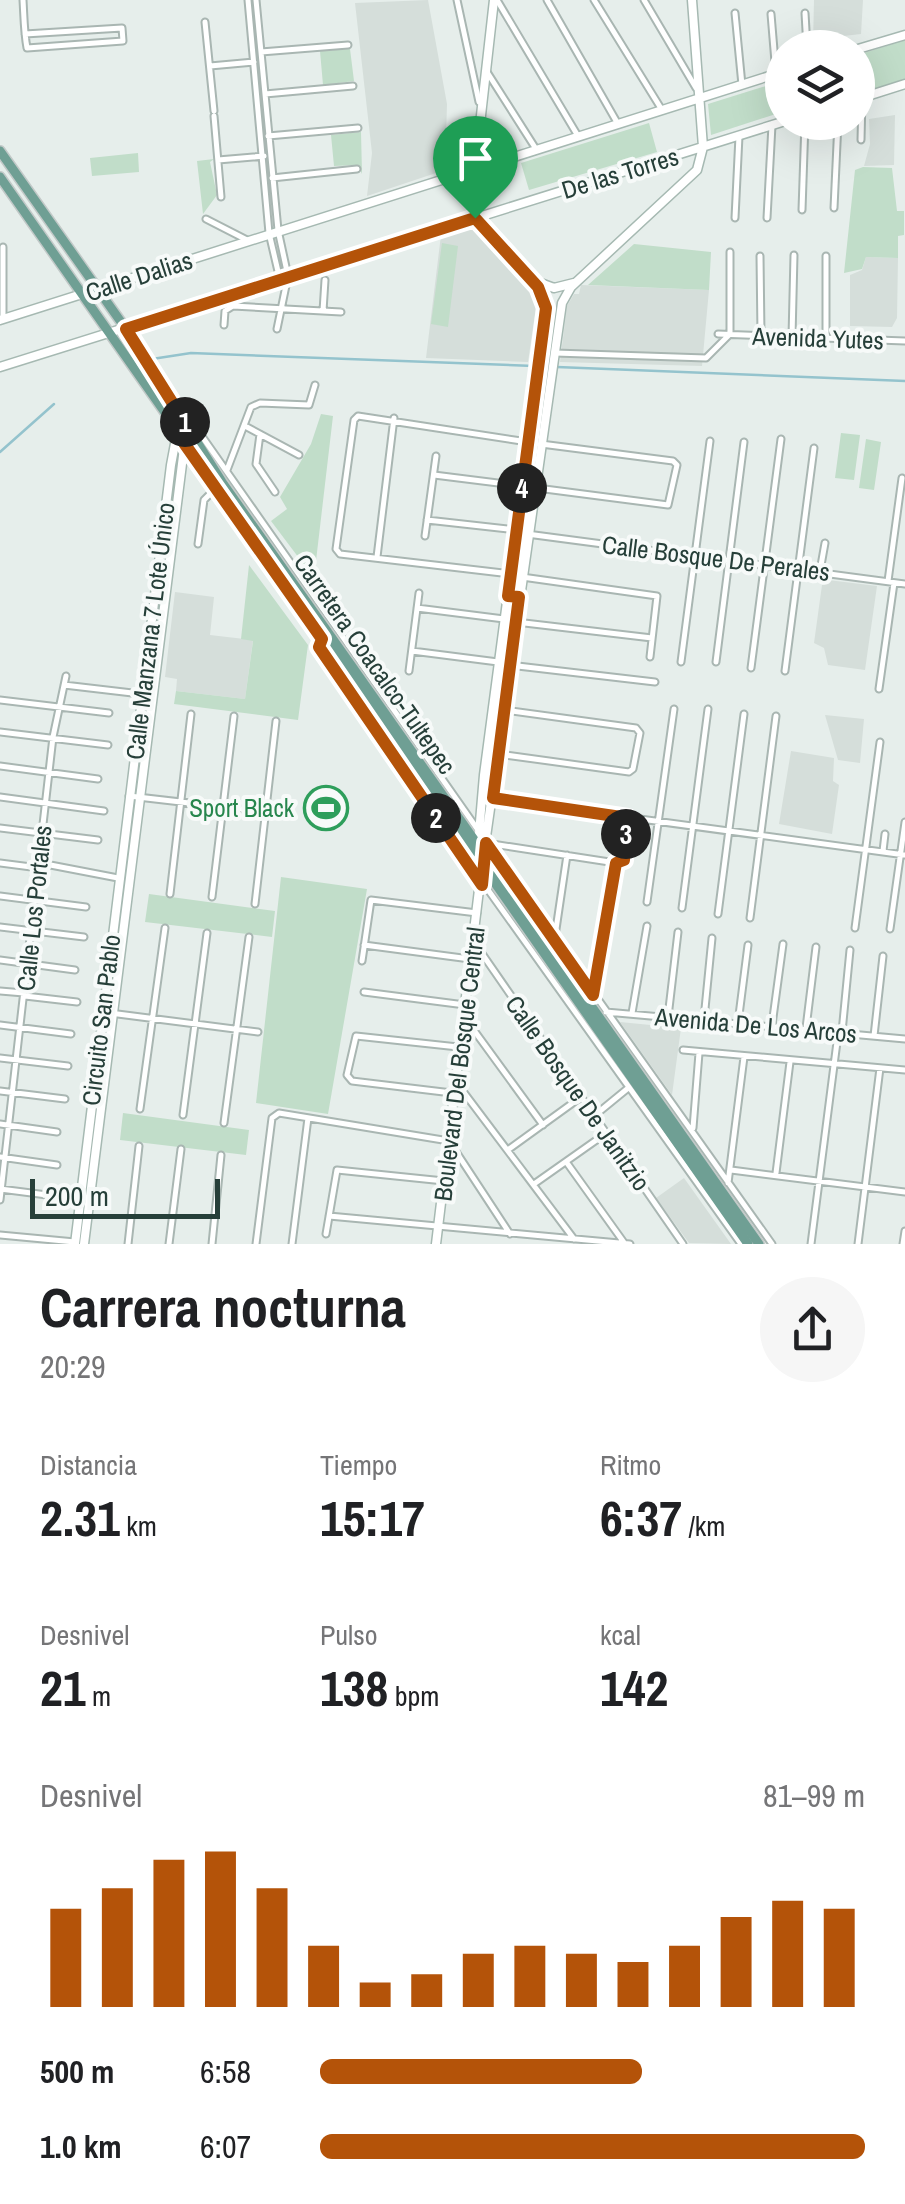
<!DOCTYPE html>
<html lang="es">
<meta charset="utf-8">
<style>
body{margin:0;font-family:"Archivo Narrow",sans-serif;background:#f6f6f6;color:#202124;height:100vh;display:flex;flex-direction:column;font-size:38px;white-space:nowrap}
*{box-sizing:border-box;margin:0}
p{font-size:32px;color:#757577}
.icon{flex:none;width:55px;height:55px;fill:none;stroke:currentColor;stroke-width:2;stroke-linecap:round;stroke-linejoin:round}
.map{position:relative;height:1244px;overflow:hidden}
.sheet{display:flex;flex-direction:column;background:#fff;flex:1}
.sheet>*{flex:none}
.fabs{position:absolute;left:765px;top:30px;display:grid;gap:20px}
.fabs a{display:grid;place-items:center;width:110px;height:110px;border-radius:50%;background:#fff;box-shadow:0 10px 40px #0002;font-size:50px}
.scale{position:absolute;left:30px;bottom:25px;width:190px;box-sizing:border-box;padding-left:10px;border:5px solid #263f39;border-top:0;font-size:28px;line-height:35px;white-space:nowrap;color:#263f39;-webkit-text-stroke:8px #f7faf9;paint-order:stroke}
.pin{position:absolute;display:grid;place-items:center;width:85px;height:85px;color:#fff;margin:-102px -42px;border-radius:50% 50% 50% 0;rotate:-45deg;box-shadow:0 0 10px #0007}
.pin .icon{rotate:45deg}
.km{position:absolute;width:50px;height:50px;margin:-25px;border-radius:50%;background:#222;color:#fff;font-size:28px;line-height:50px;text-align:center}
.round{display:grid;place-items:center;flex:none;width:105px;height:105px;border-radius:52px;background:#f6f6f6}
.overview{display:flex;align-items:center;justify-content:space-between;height:170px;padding:0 40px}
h1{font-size:55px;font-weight:800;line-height:75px}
.stats{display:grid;grid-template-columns:repeat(3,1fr);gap:15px;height:170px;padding:10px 40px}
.stats div{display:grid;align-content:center}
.stats b{font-size:50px;font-weight:800}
.stats small{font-size:28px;font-weight:400}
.stats p{font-size:28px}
.chart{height:280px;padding:20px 40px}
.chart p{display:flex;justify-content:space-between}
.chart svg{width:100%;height:180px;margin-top:10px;stroke:#b45309;stroke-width:6}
ul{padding:0 40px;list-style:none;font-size:32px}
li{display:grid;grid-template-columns:160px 120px 1fr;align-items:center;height:75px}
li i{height:25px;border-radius:12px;background:#b45309}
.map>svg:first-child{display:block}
</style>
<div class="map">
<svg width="905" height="1244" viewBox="0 0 905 1244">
<rect width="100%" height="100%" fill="#e6eeeb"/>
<path fill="#d5deda" d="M 428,0 L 447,104 L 445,170 L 367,196 L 372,153 L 355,3 Z
M 814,0 L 863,0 L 861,34 L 843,36 L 842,46 L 813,45 Z
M 895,115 L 894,165 L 864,166 L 870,144 L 869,119 Z
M 472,225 L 537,300 L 528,362 L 426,358 L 441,235 Z
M 866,257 L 898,258 L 897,318 L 892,327 L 850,326 L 850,275 L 862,270 Z
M 581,285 L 709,290 L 702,366 L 560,362 L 567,306 L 574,294 L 579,294 Z
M 828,580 L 877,586 L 865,670 L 828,665 L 824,648 L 814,643 L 822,585 Z
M 175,592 L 214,597 L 210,635 L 253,640 L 245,699 L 176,691 L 177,679 L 165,677 Z
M 825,715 L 864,719 L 860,763 L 838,760 Z
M 791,751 L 834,758 L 833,781 L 839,785 L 832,834 L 779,824 Z
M 620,1022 L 681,1028 L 672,1095 Z
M 684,1178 L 731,1244 L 689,1243 L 656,1198 Z"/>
<path fill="#c1ddc9" d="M 905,40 L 905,79 L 861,93 L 858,55 Z
M 350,49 L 354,81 L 323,85 L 320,51 Z
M 782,81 L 782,112 L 711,135 L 708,104 Z
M 649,123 L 657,152 L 529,190 L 521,163 Z
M 361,132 L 362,174 L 358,165 L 334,166 L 331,135 Z
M 138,153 L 139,172 L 92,176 L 90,158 Z
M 214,159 L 210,162 L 217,195 L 203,214 L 197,161 Z
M 863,167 L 892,168 L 897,211 L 904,211 L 904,235 L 898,236 L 898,258 L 866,257 L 862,269 L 844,273 L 855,170 Z
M 442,243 L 458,246 L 448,327 L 431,324 Z
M 634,244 L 711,252 L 709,290 L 588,285 Z
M 321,414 L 333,416 L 314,578 L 271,521 L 287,509 L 280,497 L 311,444 Z
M 841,433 L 860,435 L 854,480 L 835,478 Z
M 866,439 L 881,442 L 874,490 L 859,488 Z
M 249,565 L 308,645 L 298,720 L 174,704 L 176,691 L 245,699 L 253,641 L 241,639 Z
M 281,877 L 367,889 L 328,1114 L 256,1103 Z
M 149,894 L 275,911 L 272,937 L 145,922 Z
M 123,1113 L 249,1130 L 246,1155 L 120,1140 Z"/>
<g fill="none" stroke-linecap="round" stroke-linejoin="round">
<path stroke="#94c3cd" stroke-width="2.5" d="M 152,359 L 191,353 L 534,366
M 557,367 L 905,381
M 0,452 L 54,404"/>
<defs>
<path id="street" d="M 23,0 C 24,16 24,32 27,48 L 123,41 L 122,28 L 25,34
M 248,0 L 269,233 L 280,280
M 256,0 L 278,230 L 288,276 L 277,329
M 457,0 L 479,102
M 497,0 L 578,136
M 547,0 L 618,124
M 594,0 L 662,110
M 644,0 L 696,88
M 735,13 L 742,85
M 805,13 L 807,48
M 771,14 L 776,74
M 205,22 L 214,111
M 261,52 L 348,45
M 210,66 L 254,62
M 487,72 L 536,149
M 265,94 L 353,86
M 214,116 L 221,197
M 268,136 L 358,128
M 861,140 L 862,98
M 218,160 L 264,156
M 272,178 L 357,169
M 834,208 L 838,122
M 802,210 L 805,122
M 735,218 L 739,136
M 767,218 L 772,125
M 206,219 L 247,240
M 3,247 L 3,319
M 760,256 L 761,335
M 323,311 L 325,280
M 224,325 L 225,311 L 233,306 L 341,312
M 718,334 L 905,341
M 792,337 L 794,255
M 826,338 L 826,256
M 555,353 L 706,358 L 730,334 L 730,252
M 245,426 L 299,455
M 192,428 L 199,432 L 478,830
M 260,434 L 256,464 L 275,492
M 227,470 L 251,407 L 260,403 L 309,405 L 315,385
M 434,475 L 522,486
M 537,488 L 668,505 L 677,465 L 673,461 L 541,444
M 427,520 L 517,530
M 527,534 L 905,584
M 425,536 L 436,456
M 198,544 L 204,500 L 216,488
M 377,557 L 394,418
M 820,571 L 825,543
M 511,574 L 340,554 L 336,549 L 354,420 L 358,416 L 528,442
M 522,577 L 657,596 L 650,657
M 888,581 L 902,478
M 417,608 L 504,619
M 516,622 L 652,638
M 322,639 L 319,647 L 371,726 L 741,1244
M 412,651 L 498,662
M 681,662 L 710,441
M 716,662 L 744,442
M 509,665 L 655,682
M 751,668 L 781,439
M 409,671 L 419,593
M 785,671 L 814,448
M 64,685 L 141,694
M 879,689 L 894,583
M 0,700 L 109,713
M 0,732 L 108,745
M 498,754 L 629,772 L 633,769 L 640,733 L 636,728 L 504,710
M 0,766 L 98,779
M 129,796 L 285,814
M 0,797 L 104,811
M 493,799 L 905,855
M 0,828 L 98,840
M 486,843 L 616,863
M 487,843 L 772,1244
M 883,851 L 885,834
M 0,863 L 39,868
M 40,863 L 118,878
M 170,894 L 191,714
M 0,896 L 86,907
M 212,897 L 234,716
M 647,902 L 674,709
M 255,904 L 276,721
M 682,908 L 708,709
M 718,914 L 744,714
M 750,918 L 776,716
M 0,927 L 84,937
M 855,928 L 880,742
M 890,929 L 905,822
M 555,936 L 567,855
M 474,942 L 683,1244
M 364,945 L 470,959
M 0,960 L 75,970
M 362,961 L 371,900 L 477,913
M 0,991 L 24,993
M 364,992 L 465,1005
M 594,992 L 628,818
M 25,996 L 77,1002
M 102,1012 L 258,1032
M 606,1012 L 905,1039
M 632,1013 L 647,926
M 668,1017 L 678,932
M 465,1018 L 543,1125
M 704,1019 L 712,938
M 738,1023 L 748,945
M 0,1025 L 71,1034
M 772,1025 L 783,944
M 806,1028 L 816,947
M 842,1032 L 850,950
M 874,1036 L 883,956
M 683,1050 L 905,1070
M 0,1058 L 68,1066
M 456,1082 L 574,1239
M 0,1091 L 65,1099
M 452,1093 L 352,1081 L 347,1075 L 356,1036 L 458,1047
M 140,1109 L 165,928
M 183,1115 L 207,933
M 594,1116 L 627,1089
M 224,1123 L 249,937
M 0,1124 L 57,1132
M 693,1128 L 699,1053
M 509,1149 L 581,1097
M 0,1157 L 57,1165
M 567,1163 L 625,1244
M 731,1170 L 905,1192
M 776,1173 L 790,1062
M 728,1183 L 744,1057
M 534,1184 L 605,1134
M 0,1189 L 47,1195
M 0,1200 L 53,737 L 66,676
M 329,1216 L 630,1244
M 326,1234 L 337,1170 L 444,1181
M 0,1235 L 75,1242
M 128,1244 L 139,1146
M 169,1244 L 181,1149
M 212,1244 L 221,1155
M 256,1244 L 272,1118 L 279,1113 L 449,1141 L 510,1234
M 292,1244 L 308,1118
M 811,1244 L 837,1042
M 858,1244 L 880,1068
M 903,1244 L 905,1231"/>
<path id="secondary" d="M 858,49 L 905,35
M 858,99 L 905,84
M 535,281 L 554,288 L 574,283
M 0,320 L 782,72
M 0,367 L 782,122
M 478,845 L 484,775 L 546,308 L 538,287 L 475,218 L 471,204 L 494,0
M 75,1244 L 171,465 L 177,433 L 187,426
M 84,1244 L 185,440
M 436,1244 L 482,865 L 562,303 L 571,287 L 697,170 L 703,147 L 692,0"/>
<path id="primary" d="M 0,151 L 126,329 L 222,482 L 759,1244
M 0,177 L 748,1244"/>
</defs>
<use href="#street" stroke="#a9b6b2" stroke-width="9"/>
<use href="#secondary" stroke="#a6b9b2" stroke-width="11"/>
<use href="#primary" stroke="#c2c9c8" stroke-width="12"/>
<use href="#street" stroke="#fff" stroke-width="5"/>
<use href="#secondary" stroke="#fff" stroke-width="8"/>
<use href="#primary" stroke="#6f9f94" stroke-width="9"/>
</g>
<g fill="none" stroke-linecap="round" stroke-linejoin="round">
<defs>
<path id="route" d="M 475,218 L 538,287 L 546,308 L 508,596 L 519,597 L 493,798 L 628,818 L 624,860 L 616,863 L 593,995 L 486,843 L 482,885 L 319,647 L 322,639 L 184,443 L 187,426 L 126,329 Z"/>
</defs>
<use href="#route" stroke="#fff" stroke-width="20"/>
<use href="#route" stroke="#b45309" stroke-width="12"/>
</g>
<defs>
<symbol id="stadium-ring" viewBox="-11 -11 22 22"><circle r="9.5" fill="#f7faf9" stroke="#2e9e5b" stroke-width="1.5"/><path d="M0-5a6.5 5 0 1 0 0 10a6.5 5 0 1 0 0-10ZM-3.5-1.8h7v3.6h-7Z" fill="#2e9e5b"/></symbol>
</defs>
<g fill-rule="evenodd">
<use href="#stadium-ring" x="301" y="783" width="50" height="50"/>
</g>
<g text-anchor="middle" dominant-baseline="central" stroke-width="8" stroke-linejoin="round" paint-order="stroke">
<g font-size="25" fill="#263f39" stroke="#f7faf9">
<text transform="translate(620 173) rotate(-17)">De las Torres</text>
<text transform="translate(139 276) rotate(-18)">Calle Dalias</text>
<text transform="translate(818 338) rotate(2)">Avenida Yutes</text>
<text transform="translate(716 558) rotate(7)">Calle Bosque De Perales</text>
<text transform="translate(150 631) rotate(-83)">Calle Manzana 7 Lote Único</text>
<text transform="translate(375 664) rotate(55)">Carretera Coacalco-Tultepec</text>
<text transform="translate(34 908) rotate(-84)">Calle Los Portales</text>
<text transform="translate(101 1020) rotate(-83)">Circuito San Pablo</text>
<text transform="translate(756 1025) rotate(5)">Avenida De Los Arcos</text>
<text transform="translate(459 1064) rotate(-83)">Boulevard Del Bosque Central</text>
<text transform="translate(578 1093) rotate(55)">Calle Bosque De Janitzio</text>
</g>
<g font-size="25" fill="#27864d" stroke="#f7faf9" text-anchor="end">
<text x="294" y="808">Sport Black</text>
</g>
</g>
</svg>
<div class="fabs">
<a><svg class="icon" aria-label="layers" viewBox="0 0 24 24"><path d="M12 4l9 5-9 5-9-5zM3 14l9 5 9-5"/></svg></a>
</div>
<div class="scale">200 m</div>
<div class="pin" style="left:475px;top:218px;background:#1e9e55"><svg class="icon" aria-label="arrive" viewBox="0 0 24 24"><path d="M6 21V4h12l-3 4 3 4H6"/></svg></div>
<b class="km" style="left:185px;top:422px">1</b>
<b class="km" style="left:436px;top:818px">2</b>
<b class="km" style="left:626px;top:834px">3</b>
<b class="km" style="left:522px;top:488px">4</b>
</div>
<section class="sheet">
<div class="overview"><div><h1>Carrera nocturna</h1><p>20:29</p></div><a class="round"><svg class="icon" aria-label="share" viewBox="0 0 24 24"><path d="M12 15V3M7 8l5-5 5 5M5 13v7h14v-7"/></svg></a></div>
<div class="stats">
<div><p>Distancia</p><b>2.31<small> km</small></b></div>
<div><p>Tiempo</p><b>15:17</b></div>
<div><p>Ritmo</p><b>6:37<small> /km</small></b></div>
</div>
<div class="stats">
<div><p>Desnivel</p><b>21<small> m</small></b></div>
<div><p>Pulso</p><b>138<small> bpm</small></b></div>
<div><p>kcal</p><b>142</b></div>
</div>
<div class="chart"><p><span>Desnivel</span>81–99 m</p>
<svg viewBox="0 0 160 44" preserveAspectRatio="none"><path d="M5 44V20M15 44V15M25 44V8M35 44V6M45 44V15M55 44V29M65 44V38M75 44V36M85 44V31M95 44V29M105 44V31M115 44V33M125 44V29M135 44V22M145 44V18M155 44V20"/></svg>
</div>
<ul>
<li><b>500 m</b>6:58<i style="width:59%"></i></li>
<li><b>1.0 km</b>6:07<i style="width:100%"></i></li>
</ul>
</section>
